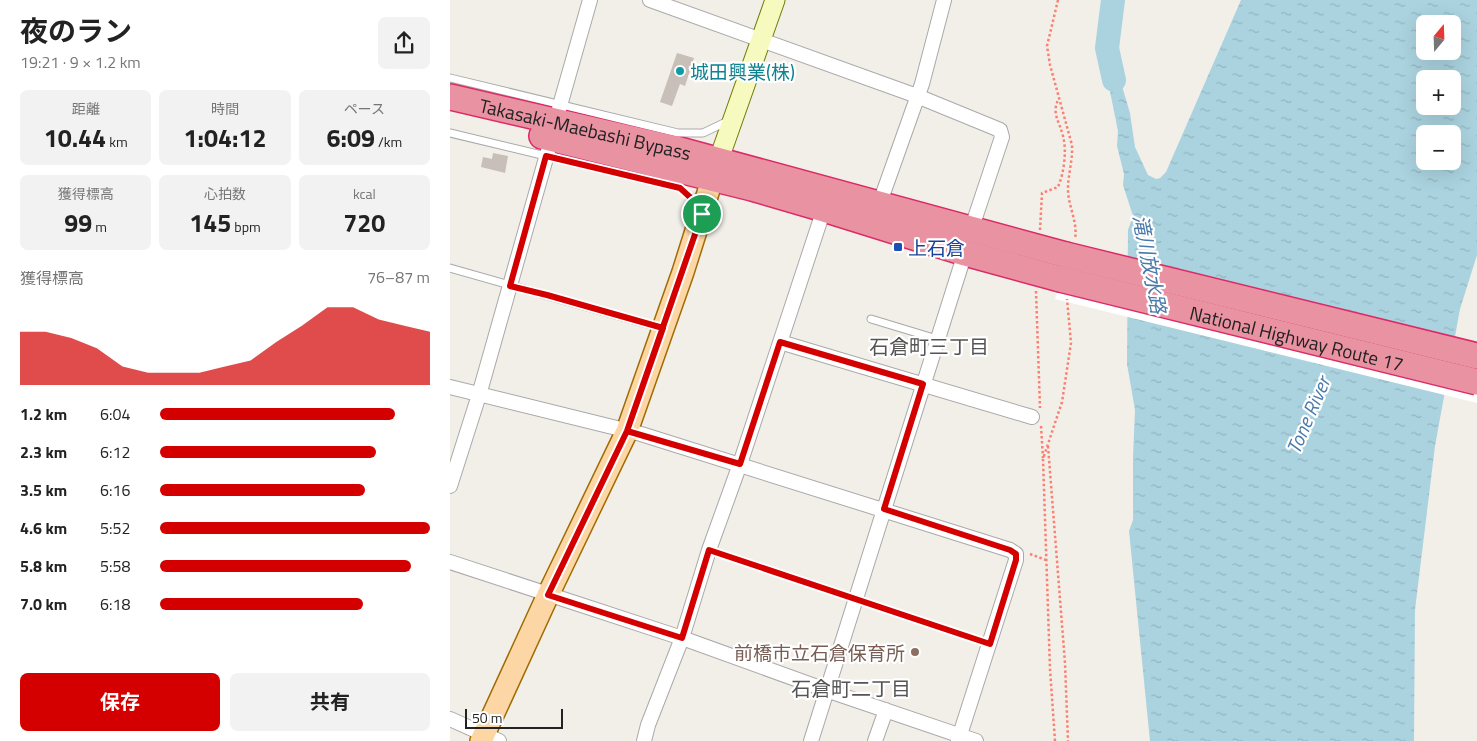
<!DOCTYPE html>
<html lang="ja">
<meta charset="utf-8">
<style>
body{margin:0;font-family:"Titillium Web","Noto Sans JP",sans-serif;background:#f2f2f2;color:#222;height:100vh;display:flex;flex-direction:column;font-size:19px;white-space:nowrap}
*{box-sizing:border-box;margin:0}
p{font-size:16px;color:#767676}
.icon{flex:none;width:28px;height:28px;fill:none;stroke:currentColor;stroke-width:2;stroke-linecap:round;stroke-linejoin:round}
.map{position:relative;flex:1;overflow:hidden}
.details{display:flex;flex-direction:column;background:#fff;width:450px}
.details>*{flex:none}
.needle{width:32px;rotate:19deg}
.fabs{position:absolute;left:966px;top:15px;display:grid;gap:10px}
.fabs a{display:grid;place-items:center;width:45px;height:45px;border-radius:8px;background:#fff;box-shadow:0 5px 20px #0002;font-size:25px}
.scale{position:absolute;left:15px;bottom:12px;width:98px;box-sizing:border-box;padding-left:5px;border:2px solid #222;border-top:0;font-size:14px;line-height:18px;white-space:nowrap;color:#222;-webkit-text-stroke:4px #fff;paint-order:stroke}
.pin{position:absolute;display:grid;place-items:center;width:42px;height:42px;color:#fff;margin:-21px;border:2px solid #fff;border-radius:50%;box-shadow:0 1px 5px #0007}
.round{display:grid;place-items:center;flex:none;width:52px;height:52px;border-radius:8px;background:#f2f2f2}
.head{display:flex;align-items:center;justify-content:space-between;height:85px;padding:0 20px}
h1{font-size:28px;font-weight:700;line-height:38px}
.figures{display:grid;grid-template-columns:repeat(3,1fr);gap:8px;height:85px;padding:5px 20px}
.figures div{display:grid;align-content:center;border-radius:8px;background:#f2f2f2;text-align:center}
.figures b{font-size:25px;font-weight:700}
.figures small{font-size:14px;font-weight:400}
.figures p{font-size:14px}
.chart{height:140px;padding:10px 20px}
.chart p{display:flex;justify-content:space-between}
.chart svg{width:100%;height:90px;margin-top:5px;fill:#d40000;opacity:.7}
.primary-button{display:flex;gap:10px;margin-top:auto;padding:10px 20px}
.primary-button a{flex:1;height:58px;border-radius:8px;background:#d40000;color:#fff;font-size:20px;font-weight:700;line-height:58px;text-align:center}
.primary-button a+a{background:#f2f2f2;color:#222}
ul{padding:0 20px;list-style:none;font-size:16px}
li{display:grid;grid-template-columns:80px 60px 1fr;align-items:center;height:38px}
li i{height:12px;border-radius:6px;background:#d40000}
main{display:flex;flex:1;min-height:0}
.map>svg:first-child{display:block}
</style>
<main>
<section class="details">
<div class="head"><div><h1>夜のラン</h1><p>19:21 · 9 × 1.2 km</p></div><a class="round"><svg class="icon" aria-label="share" viewBox="0 0 24 24"><path d="M12 15V3M7 8l5-5 5 5M5 13v7h14v-7"/></svg></a></div>
<div class="figures">
<div><p>距離</p><b>10.44<small> km</small></b></div>
<div><p>時間</p><b>1:04:12</b></div>
<div><p>ペース</p><b>6:09<small> /km</small></b></div>
</div>
<div class="figures">
<div><p>獲得標高</p><b>99<small> m</small></b></div>
<div><p>心拍数</p><b>145<small> bpm</small></b></div>
<div><p>kcal</p><b>720</b></div>
</div>
<div class="chart"><p><span>獲得標高</span>76–87 m</p>
<svg viewBox="0 0 160 44" preserveAspectRatio="none"><path d="M0 44V18L10 18L20 21L30 26L40 35L50 38L60 38L70 38L80 35L90 32L100 23L110 15L120 6L130 6L140 12L150 15L160 18V44z"/></svg>
</div>
<ul>
<li><b>1.2 km</b>6:04<i style="width:87%"></i></li>
<li><b>2.3 km</b>6:12<i style="width:80%"></i></li>
<li><b>3.5 km</b>6:16<i style="width:76%"></i></li>
<li><b>4.6 km</b>5:52<i style="width:100%"></i></li>
<li><b>5.8 km</b>5:58<i style="width:93%"></i></li>
<li><b>7.0 km</b>6:18<i style="width:75%"></i></li>
</ul>
<div class="primary-button"><a>保存</a><a>共有</a></div>
</section>
<div class="map">
<svg width="1027" height="741" viewBox="0 0 1027 741">
<defs>
<pattern id="water-ripples" width="26" height="14" patternUnits="userSpaceOnUse" patternTransform="scale(1.25)"><rect width="26" height="14" fill="#aad3df"/><path d="M2 4q2-2 4 0t4 0M15 11q2-2 4 0t4 0" fill="none" stroke="#92b5bf"/></pattern>
</defs>
<rect width="100%" height="100%" fill="#f2efe9"/>
<path fill="url(#water-ripples)" fill-rule="evenodd" d="M 791,0 L 1027,0 L 1027,255 L 1010,309 L 985,446 L 965,610 L 964,741 L 700,741 L 679,531 L 683,520 L 683,457 L 685,410 L 677,364 L 678,230 L 683,216 L 673,185 L 674,174 L 667,146 L 668,131 L 653,57 L 657,48 L 669,76 L 680,113 L 685,147 L 698,175 L 706,179 L 710,178 L 716,172 ZM 975,24 L 1002,24 L 1002,51 L 975,51 ZM 975,79 L 1002,79 L 1002,106 L 975,106 ZM 975,134 L 1002,134 L 1002,161 L 975,161 Z"/>
<path fill="#fff" d="M 612,270 L 1027,370 L 1027,403 L 605,299 Z"/>
<g fill="none" stroke-linecap="round" stroke-linejoin="round">
<path stroke="#aad3df" stroke-width="24" d="M 663,0 L 657,48 L 664,80"/>
</g>
<path fill="#c7bfb8" d="M 227,53 L 244,58 L 235,86 L 230,84 L 222,106 L 210,102 Z
M 43,153 L 58,156 L 55,173 L 31,167 L 33,157 L 42,159 Z"/>
<g fill="none" stroke-linecap="round" stroke-linejoin="round">
<defs>
<path id="lane" d="M 0,78 L 228,133 L 253,133 L 278,121
M 0,133 L 230,188 L 241,198 L 249,210
M 0,268 L 211,328
M 421,319 L 487,339
M 259,550 L 540,644"/>
<path id="street" d="M 200,0 L 467,96 L 550,130 L 552,137 L 521,230
M 109,109 L 140,0
M 429,205 L 472,84 L 494,0
M 330,342 L 582,417
M 0,387 L 191,434 L 560,550 L 566,554 L 566,560 L 508,741
M 0,486 L 29,395 L 98,151
M 0,562 L 232,638 L 376,690 L 526,741
M 0,719 L 49,741
M 194,741 L 198,725 L 232,638 L 259,550 L 290,464 L 374,209
M 361,741 L 515,253
M 425,741 L 436,710"/>
<path id="secondary" d="M 264,173 L 325,0"/>
<path id="primary" d="M 31,741 L 98,595 L 177,431 L 233,272 L 263,177"/>
<g id="highway">
<path id="s1" d="M 0,97 L 230,150 L 616,255"/>
<path d="M 92,136 L 302,188 L 374,209 L 515,253 L 610,279"/>
</g>
</defs>
<use href="#lane" stroke="#a9a9a9" stroke-width="9"/>
<use href="#street" stroke="#a9a9a9" stroke-width="16"/>
<use href="#secondary" stroke="#707d05" stroke-width="21"/>
<use href="#primary" stroke="#a06b00" stroke-width="24"/>
<use href="#highway" stroke="#dc2a67" stroke-width="28"/>
<path stroke="#fa8072" stroke-width="2.5" stroke-dasharray="2.5 2.5" stroke-linecap="butt" d="M 608,0 L 597,46 L 600,65 L 622,145 C 623,160 618,174 618,189 C 618,206 628,222 625,239
M 590,230 L 592,193 L 608,187 C 614,173 617,151 613,136 C 609,120 601,113 609,98
M 586,291 L 590,408
M 591,426 L 593,458
M 598,446 L 615,663 L 618,741
M 580,554 L 596,560
M 605,741 L 600,669 L 593,459 L 612,402 L 621,343 L 617,299"/>
<use href="#lane" stroke="#fff" stroke-width="7"/>
<use href="#street" stroke="#fff" stroke-width="14"/>
<use href="#secondary" stroke="#f7fabf" stroke-width="19"/>
<use href="#primary" stroke="#fcd6a4" stroke-width="21"/>
<use href="#highway" stroke="#e892a2" stroke-width="25"/>
<defs>
<g id="highway-bridge">
<path d="M 616,255 L 1027,356"/>
<path id="s2" d="M 610,279 L 1027,382"/>
</g>
</defs>
<use href="#highway-bridge" stroke="#dc2a67" stroke-width="28" stroke-linecap="butt"/>
<use href="#highway-bridge" stroke="#e892a2" stroke-width="25"/>
</g>
<g fill="none" stroke-linecap="round" stroke-linejoin="round">
<defs>
<path id="route" d="M 252,214 L 177,431 L 98,595 L 232,638 L 259,550 L 540,644 L 566,560 L 566,554 L 560,550 L 434,509 L 473,384 L 330,342 L 290,464 L 177,431 L 213,328 L 97,295 L 60,286 L 96,156 L 230,188 L 241,198 L 252,214"/>
</defs>
<use href="#route" stroke="#fff" stroke-width="10"/>
<use href="#route" stroke="#d40000" stroke-width="6"/>
</g>
<circle fill="#0f9aa8" stroke="#fff" stroke-width="2" cx="230" cy="71" r="5"/>
<rect fill="#1a4fb4" stroke="#fff" stroke-width="2" x="443" y="242" width="10" height="10" rx="2.5"/>
<circle fill="#8d6e63" stroke="#fff" stroke-width="2" cx="465" cy="652" r="5"/>
<g text-anchor="middle" dominant-baseline="central" stroke-width="4.5" stroke-linejoin="round" paint-order="stroke">
<g font-size="19" fill="#0d838f" stroke="#fff" text-anchor="start">
<text x="240" y="71">城田興業(株)</text>
</g>
<g font-size="19" fill="#222" stroke="#fff">
<text stroke="none"><textPath href="#s1" startOffset="139">Takasaki-Maebashi Bypass</textPath></text>
<text stroke="none"><textPath href="#s2" startOffset="244">National Highway Route 17</textPath></text>
</g>
<g font-size="19" fill="#164399" stroke="#fff" text-anchor="start">
<text x="458" y="247">上石倉</text>
</g>
<g font-size="19" fill="#785e54" stroke="#fff" text-anchor="end">
<text x="455" y="652">前橋市立石倉保育所</text>
</g>
<g font-size="20" font-style="italic" fill="#4a7aab" stroke="#fff">
<text transform="translate(700 264) rotate(79)">滝川放水路</text>
<text transform="translate(858 415) rotate(-67)">Tone River</text>
</g>
<g font-size="20" fill="#555" stroke="#fff">
<text x="479" y="346">石倉町三丁目</text>
<text x="401" y="688">石倉町二丁目</text>
</g>
</g>
</svg>
<div class="fabs">
<a><svg class="needle" viewBox="-14 -14 28 28"><path d="M0-13l5 13h-10z" fill="#e53935"/><path d="M0 13l5-13h-10z" fill="#767676"/></svg></a>
<a>+</a>
<a>−</a>
</div>
<div class="scale">50 m</div>
<div class="pin" style="left:252px;top:214px;background:#1e9e55"><svg class="icon" aria-label="arrive" viewBox="0 0 24 24"><path d="M6 21V4h12l-3 4 3 4H6"/></svg></div>
</div>
</main>
